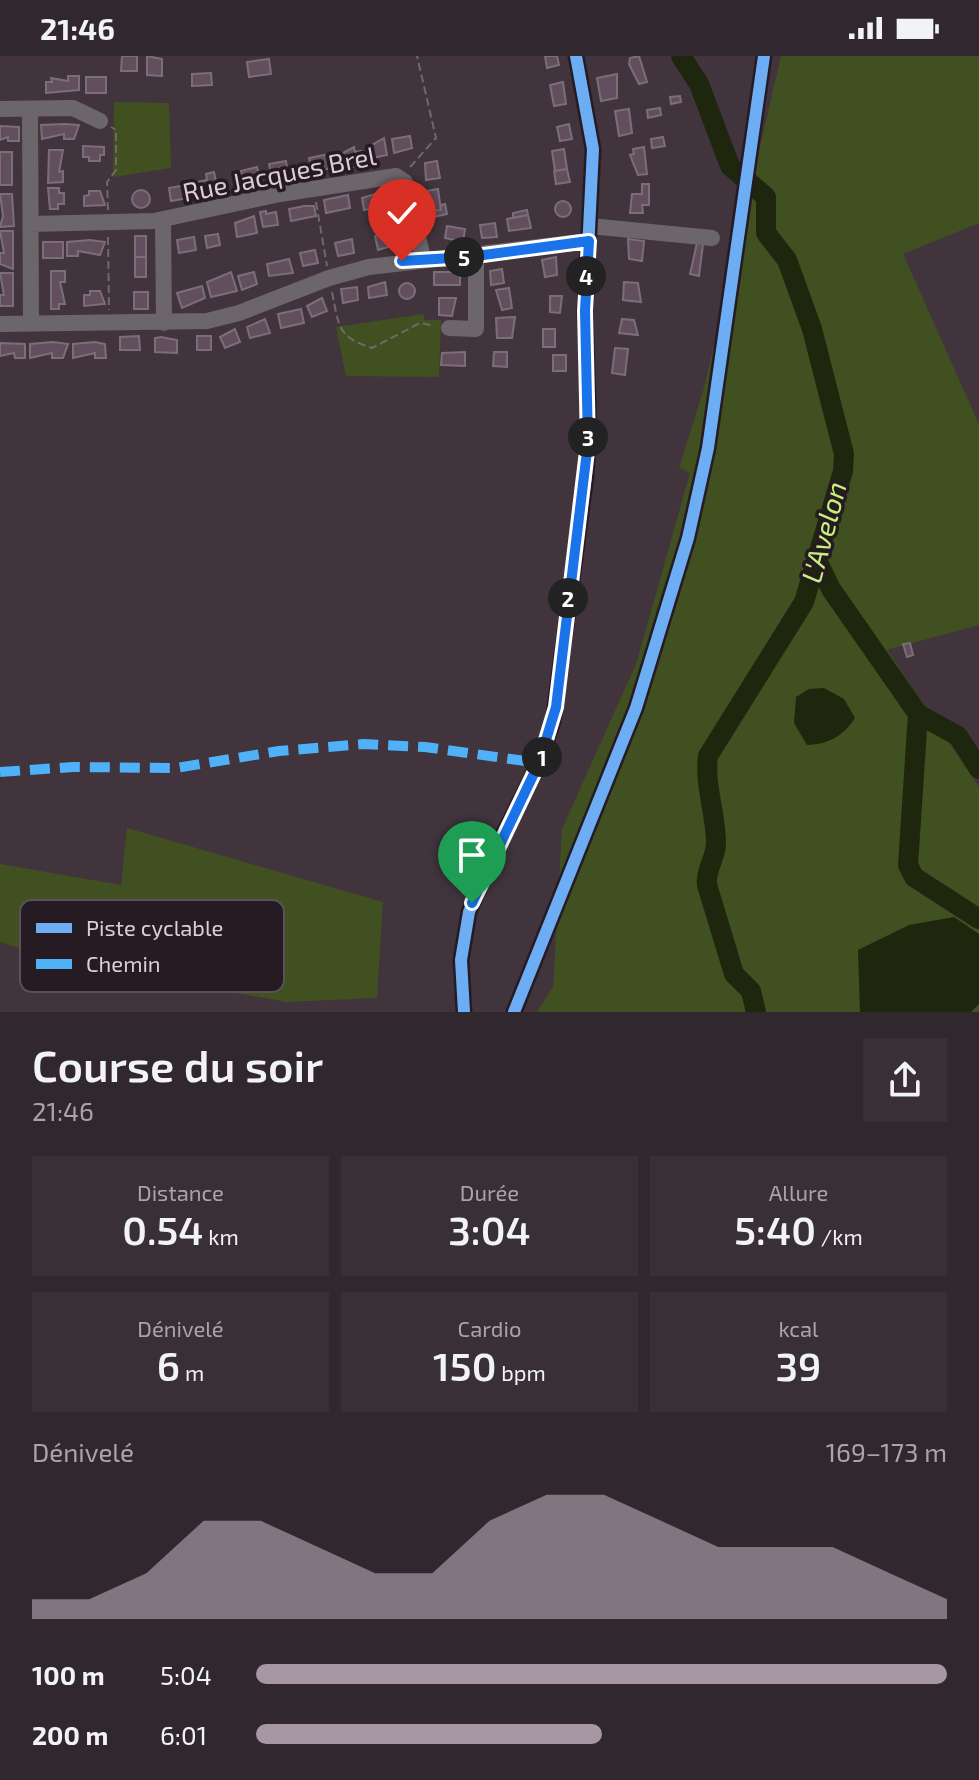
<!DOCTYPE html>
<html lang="fr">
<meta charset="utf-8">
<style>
body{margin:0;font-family:"Exo 2",sans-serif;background:#392f36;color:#f1f3f6;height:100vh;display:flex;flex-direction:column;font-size:30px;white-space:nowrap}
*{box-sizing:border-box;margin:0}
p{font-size:26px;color:#a8a5aa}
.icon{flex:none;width:44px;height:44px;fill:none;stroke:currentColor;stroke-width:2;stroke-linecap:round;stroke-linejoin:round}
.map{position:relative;height:956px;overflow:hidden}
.side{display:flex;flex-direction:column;background:#31272e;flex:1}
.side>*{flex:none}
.pin{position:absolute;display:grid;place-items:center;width:68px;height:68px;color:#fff;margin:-82px -34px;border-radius:50% 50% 50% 0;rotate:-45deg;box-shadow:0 0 8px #0007}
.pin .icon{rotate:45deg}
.km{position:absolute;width:40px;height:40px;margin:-20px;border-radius:50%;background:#222;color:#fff;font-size:22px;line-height:40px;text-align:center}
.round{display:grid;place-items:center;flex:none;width:84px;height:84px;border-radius:0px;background:#392f36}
.overview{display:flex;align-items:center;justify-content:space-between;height:136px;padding:0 32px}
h1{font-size:44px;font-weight:600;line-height:60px}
.metrics{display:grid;grid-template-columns:repeat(3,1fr);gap:12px;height:136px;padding:8px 32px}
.metrics div{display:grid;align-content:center;border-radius:0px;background:#392f36;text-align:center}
.metrics b{font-size:40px;font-weight:600}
.metrics small{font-size:22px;font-weight:400}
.metrics p{font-size:22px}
.chart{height:224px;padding:16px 32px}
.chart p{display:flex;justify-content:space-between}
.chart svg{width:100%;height:144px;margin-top:8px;fill:#a697a2;opacity:.7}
ul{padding:0 32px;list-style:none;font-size:26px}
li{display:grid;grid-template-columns:128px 96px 1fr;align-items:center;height:60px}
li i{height:20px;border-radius:10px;background:#a697a2}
.status{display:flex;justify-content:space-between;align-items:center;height:56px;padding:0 40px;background:#31272e;direction:ltr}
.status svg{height:22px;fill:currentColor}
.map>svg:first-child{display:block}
</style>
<div class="status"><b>21:46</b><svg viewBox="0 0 49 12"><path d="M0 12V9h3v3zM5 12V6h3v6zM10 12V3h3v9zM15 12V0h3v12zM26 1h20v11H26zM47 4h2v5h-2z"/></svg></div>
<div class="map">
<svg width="979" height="956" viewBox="0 0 979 956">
<rect width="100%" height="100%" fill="#41343d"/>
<path fill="#415020" d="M 781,0 L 979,0 L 979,167 L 903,198 L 979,368 L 979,569 L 887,594 L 979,731 L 979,956 L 537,956 L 553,931 L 562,773 L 636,608 L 690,417 L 679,412 L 704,332 Z
M 114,46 L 169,47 L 171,112 L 113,121 Z
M 423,258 L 425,264 L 441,264 L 439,321 L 346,320 L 336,271 Z
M 127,772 L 383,846 L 377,942 L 286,946 L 60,904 L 0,886 L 0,808 L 121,829 Z"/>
<path fill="#1e260d" d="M 824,632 L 844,643 L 855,662 C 843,680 829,688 807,689 L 794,667 L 796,641 L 809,633 Z
M 954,861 L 979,878 L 979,948 L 971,956 L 860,956 L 858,894 L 909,869 Z"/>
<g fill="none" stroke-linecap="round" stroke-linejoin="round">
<path stroke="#1e260d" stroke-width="20" d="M 681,0 L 699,28 L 730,110 L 766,141 L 766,177 L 787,204 L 812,273 L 844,398 L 843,415 L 804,546 L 708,700 C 704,728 716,758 716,787 C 716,802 705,814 707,829 L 734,918 L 751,935 L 756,956
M 817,504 L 831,533 L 918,658 L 908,809 L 914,821 L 979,863
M 918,658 L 958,680 L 979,713"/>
</g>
<path fill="#634e5d" stroke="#7b6f77" stroke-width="2" d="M 122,0 L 137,0 L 137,15 L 121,15 Z
M 147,0 L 162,3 L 162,20 L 147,19 Z
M 545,0 L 557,0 L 559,9 L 547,12 Z
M 639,0 L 647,26 L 639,28 L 629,8 L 630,2 Z
M 269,3 L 271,18 L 249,21 L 247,6 Z
M 211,17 L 212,29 L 192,30 L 192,18 Z
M 617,18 L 617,42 L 601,45 L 597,22 Z
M 68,20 L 79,20 L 79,34 L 46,37 L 46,26 L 52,26 L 51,22 L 68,25 Z
M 86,21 L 106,21 L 106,37 L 86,37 Z
M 563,26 L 566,48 L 554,50 L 550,29 Z
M 680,40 L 681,46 L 671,48 L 670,41 Z
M 660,52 L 661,59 L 648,62 L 647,54 Z
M 629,53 L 632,77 L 619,80 L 615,55 Z
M 64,68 L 79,69 L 74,83 L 64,83 L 64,78 L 42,83 L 41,69 Z
M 569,68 L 572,83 L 560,85 L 557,71 Z
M 0,70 L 19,71 L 19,85 L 8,85 L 8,81 L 0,84 Z
M 410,80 L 412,92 L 394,97 L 392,83 Z
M 663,81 L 665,90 L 652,92 L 651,83 Z
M 384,82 L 387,99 L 372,102 L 370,90 Z
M 83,90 L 104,91 L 104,99 L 100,99 L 100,105 L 89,105 L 89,101 L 83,101 Z
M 354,91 L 355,96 L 361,95 L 364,109 L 340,114 L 337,100 Z
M 644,91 L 647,118 L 638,119 L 630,99 L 634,98 L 633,93 Z
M 564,93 L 567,113 L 555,115 L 552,95 Z
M 49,94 L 63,94 L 59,116 L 63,115 L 63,126 L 48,127 Z
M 0,96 L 12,96 L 12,129 L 0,129 Z
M 329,98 L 332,112 L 312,116 L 309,102 Z
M 286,105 L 288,118 L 272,122 L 269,108 Z
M 437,105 L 440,122 L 426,124 L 425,107 Z
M 257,111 L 260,124 L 244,129 L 241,115 Z
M 567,113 L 570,126 L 556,128 L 554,115 Z
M 214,116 L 218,134 L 199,138 L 197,126 L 207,124 L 206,118 Z
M 642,128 L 649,128 L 649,149 L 642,149 L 643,157 L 630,157 L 632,138 L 642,138 Z
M 186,129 L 188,142 L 171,145 L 169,132 Z
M 48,132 L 59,132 L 59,137 L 64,137 L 64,148 L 58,148 L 58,153 L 50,153 Z
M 438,133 L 441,154 L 430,155 L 426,135 Z
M132 143a9 9 0 1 1 18 0a9 9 0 1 1-18 0Z
M 388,134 L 391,149 L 364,154 L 362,142 Z
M 89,135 L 100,135 L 105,149 L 84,150 L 84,140 L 89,139 Z
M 0,138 L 12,138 L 14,170 L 0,171 L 3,160 Z
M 348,139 L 350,152 L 326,157 L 324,144 Z
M555 153a8 8 0 1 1 16 0a8 8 0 1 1-16 0Z
M 445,148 L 447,158 L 429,162 L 428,156 L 441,154 L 441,149 Z
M 304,150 L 314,150 L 316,160 L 291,165 L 289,153 Z
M 527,154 L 528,159 L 513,162 L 513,157 Z
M 266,155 L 266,158 L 276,156 L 278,169 L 263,171 L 260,156 Z
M 528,159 L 531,172 L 509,175 L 507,163 Z
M 254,160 L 257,177 L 237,181 L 235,167 Z
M 495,167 L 497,181 L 482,182 L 480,169 Z
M 447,170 L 465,173 L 463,186 L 445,182 Z
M 0,175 L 13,175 L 13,213 L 0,208 L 0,197 L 4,197 Z
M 393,176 L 395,189 L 378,194 L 375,180 Z
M 218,178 L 220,189 L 207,192 L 205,180 Z
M 135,180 L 146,180 L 146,201 L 135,201 Z
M 194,181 L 196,194 L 179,197 L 177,184 Z
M 352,183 L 354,197 L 338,200 L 335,187 Z
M 628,183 L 644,185 L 642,205 L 629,203 Z
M 90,184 L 105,186 L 100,199 L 78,195 L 78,200 L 67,200 L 67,186 Z
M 43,186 L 63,186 L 63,202 L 43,202 Z
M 697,187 L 703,188 L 699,220 L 690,218 Z
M 315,194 L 318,207 L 303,210 L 300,197 Z
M 135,201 L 146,201 L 146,221 L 135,221 Z
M 556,201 L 557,219 L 545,221 L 542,204 Z
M 289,203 L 293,217 L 269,220 L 267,208 Z
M 502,213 L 504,227 L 491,229 L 490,215 Z
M 51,215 L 65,215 L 65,226 L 60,226 L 65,248 L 59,248 L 59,253 L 51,253 Z
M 231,216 L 237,235 L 211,241 L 207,226 Z
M 254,216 L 257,228 L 242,234 L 238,220 Z
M 434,216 L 460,216 L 460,229 L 434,229 Z
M 0,217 L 13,217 L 13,250 L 0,250 L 0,239 L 4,239 Z
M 385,226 L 387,239 L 369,242 L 368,231 Z
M 624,226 L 638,227 L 641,246 L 623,244 Z
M399 235a8 8 0 1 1 16 0a8 8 0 1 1-16 0Z
M 202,230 L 205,242 L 182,252 L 177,237 Z
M 357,231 L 358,244 L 343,247 L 341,233 Z
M 509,232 L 512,252 L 502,254 L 496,234 Z
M 90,235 L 100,235 L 105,248 L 84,250 L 84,239 L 90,239 Z
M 134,236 L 148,236 L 148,253 L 134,253 Z
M 550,240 L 562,240 L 560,257 L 550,256 Z
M 322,242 L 327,255 L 312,261 L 307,250 Z
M 439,242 L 456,242 L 452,260 L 439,259 Z
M 301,253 L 304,267 L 281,272 L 278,258 Z
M 515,261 L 512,282 L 497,282 L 496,262 Z
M 265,263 L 270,277 L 250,282 L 247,271 Z
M 622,263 L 634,264 L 638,279 L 619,277 Z
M 235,273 L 240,286 L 225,292 L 220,281 Z
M 543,273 L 555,273 L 555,291 L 543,291 Z
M 139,280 L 140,294 L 120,294 L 120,281 Z
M 197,280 L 211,280 L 211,294 L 197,294 Z
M 161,281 L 177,284 L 177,297 L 155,296 L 155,282 Z
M 53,286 L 68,288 L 63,302 L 52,302 L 52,297 L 30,302 L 30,288 Z
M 95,286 L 105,288 L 106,302 L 95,302 L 95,297 L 73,302 L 73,288 Z
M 0,287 L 25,288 L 25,302 L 15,302 L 14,297 L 0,300 Z
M 615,292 L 628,293 L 625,319 L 612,317 Z
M 465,296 L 465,310 L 441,309 L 442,297 Z
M 494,296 L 507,296 L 507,311 L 493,310 Z
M 553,299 L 566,299 L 566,315 L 553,315 Z
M 910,587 L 913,599 L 907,601 L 903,588 Z"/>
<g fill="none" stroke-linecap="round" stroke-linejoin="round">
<path stroke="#6f686d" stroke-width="2" stroke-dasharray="8 4" stroke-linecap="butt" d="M 410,111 L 436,82 L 417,0
M 316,146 L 327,210
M 108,154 L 107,126 L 116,114 L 116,74 L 111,71
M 108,181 L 109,254
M 332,236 C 339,270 337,281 372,292 L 420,267 L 435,270"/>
<path stroke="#6c666b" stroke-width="16" d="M 0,53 L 73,52 L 100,65
M 30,53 L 31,268
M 163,164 L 164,267
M 31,168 L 154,165 L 280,138 L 396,120 L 405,126 L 423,202
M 590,170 L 712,182
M 0,268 L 207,265 L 239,257 L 329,222 L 369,211 L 589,185
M 449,272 L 476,273 L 476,200
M 464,956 L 461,904 L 469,856 L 495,795 L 539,707 L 553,666 L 586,420 L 589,373 L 585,255 L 593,93 L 576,0"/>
<path stroke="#4fb1f8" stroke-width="10" stroke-dasharray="20 10" stroke-linecap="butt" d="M 0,716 L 73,711 L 176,712 L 279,695 L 364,688 L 425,691 L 539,707"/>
<defs>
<path id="cycleway" d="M 464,956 L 461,904 L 469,856 L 495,795 L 539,707 L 553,666 L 586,420 L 589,373 L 585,255 L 593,93 L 576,0
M 514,956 L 636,652 L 688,482 L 708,392 L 764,0"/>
</defs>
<use href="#cycleway" stroke="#261b23" stroke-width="17"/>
<use href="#cycleway" stroke="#6dadf4" stroke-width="12"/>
</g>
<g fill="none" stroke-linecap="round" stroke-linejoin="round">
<defs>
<path id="route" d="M 402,205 L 468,201 L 589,185 L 585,255 L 588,387 L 556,651 L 539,707 L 472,847"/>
</defs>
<use href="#route" stroke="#fff" stroke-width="16"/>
<use href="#route" stroke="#1a73e8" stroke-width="10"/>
</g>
<g text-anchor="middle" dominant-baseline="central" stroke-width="7" stroke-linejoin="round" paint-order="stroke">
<g font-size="26" fill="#ddcdd8" stroke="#261b23">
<text transform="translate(279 117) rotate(-11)">Rue Jacques Brel</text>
</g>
<g font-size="28" font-style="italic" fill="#c6f179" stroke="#261b23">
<text transform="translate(823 476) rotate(-75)">L'Avelon</text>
</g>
</g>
<rect x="20" y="844" width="264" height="92" rx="12" fill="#261b23" stroke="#5d5059" stroke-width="2"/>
<rect x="36" y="867" width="36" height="10" fill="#6dadf4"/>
<rect x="36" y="903" width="36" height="10" fill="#4fb1f8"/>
<g font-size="22" fill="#ddcdd8">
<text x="86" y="880">Piste cyclable</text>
<text x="86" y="916">Chemin</text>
</g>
</svg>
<div class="pin" style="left:472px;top:847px;background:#1e9e55"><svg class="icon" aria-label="arrive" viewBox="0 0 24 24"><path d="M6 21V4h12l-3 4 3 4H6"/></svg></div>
<div class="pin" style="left:402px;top:205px;background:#d93025"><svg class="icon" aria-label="check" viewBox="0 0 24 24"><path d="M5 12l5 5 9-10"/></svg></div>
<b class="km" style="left:542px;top:701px">1</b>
<b class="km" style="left:568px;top:542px">2</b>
<b class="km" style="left:588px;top:381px">3</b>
<b class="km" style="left:586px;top:220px">4</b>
<b class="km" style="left:464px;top:201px">5</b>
</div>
<section class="side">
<div class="overview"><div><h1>Course du soir</h1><p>21:46</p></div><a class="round"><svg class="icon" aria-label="share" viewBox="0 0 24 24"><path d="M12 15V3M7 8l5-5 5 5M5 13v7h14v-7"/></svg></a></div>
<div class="metrics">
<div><p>Distance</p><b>0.54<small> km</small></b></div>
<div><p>Durée</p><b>3:04</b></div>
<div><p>Allure</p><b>5:40<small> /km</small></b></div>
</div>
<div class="metrics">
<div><p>Dénivelé</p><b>6<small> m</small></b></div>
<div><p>Cardio</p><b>150<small> bpm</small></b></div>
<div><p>kcal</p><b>39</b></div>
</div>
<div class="chart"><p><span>Dénivelé</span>169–173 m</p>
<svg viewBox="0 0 160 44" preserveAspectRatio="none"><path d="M0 44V38L10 38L20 30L30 14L40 14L50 22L60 30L70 30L80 14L90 6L100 6L110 14L120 22L130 22L140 22L150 30L160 38V44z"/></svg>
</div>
<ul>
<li><b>100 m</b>5:04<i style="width:100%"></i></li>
<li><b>200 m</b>6:01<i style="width:50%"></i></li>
</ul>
</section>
